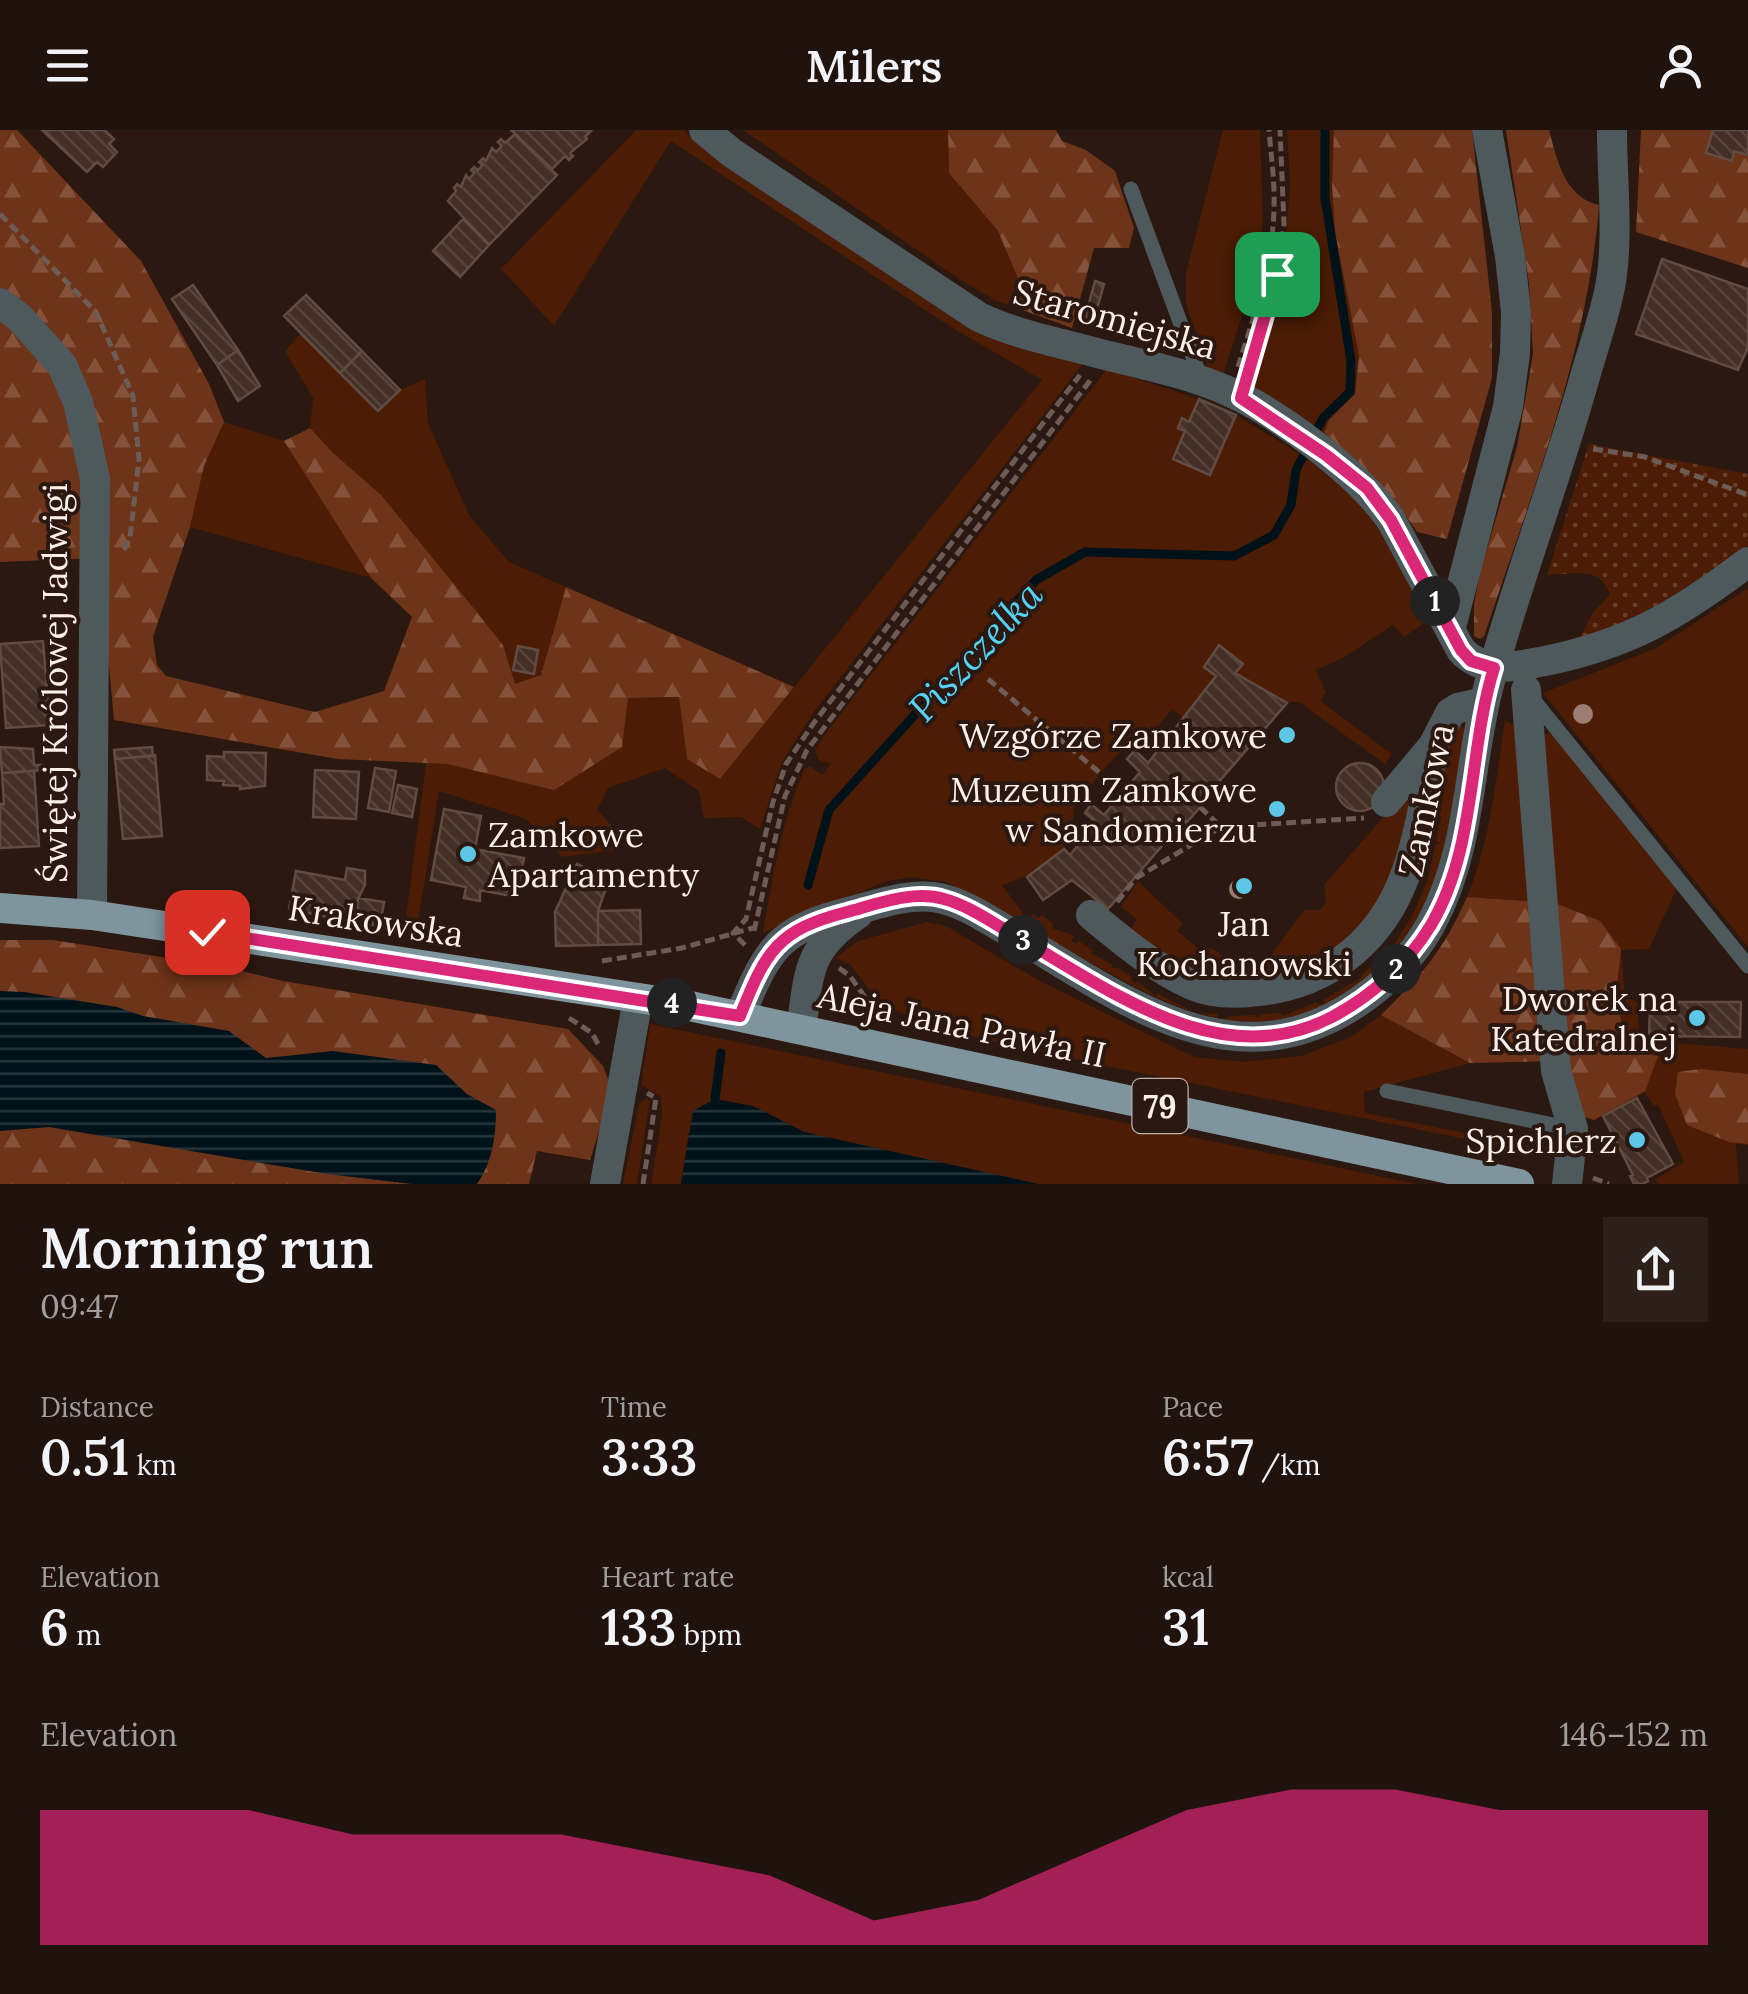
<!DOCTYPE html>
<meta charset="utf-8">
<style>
body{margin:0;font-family:Lora,serif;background:#2d201a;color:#f1f3f6;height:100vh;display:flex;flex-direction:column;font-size:38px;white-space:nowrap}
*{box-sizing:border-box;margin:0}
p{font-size:32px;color:#a29e9d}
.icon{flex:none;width:55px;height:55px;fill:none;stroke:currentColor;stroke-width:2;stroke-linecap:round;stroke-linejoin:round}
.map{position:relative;height:1054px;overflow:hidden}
.details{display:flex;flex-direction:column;background:#20120c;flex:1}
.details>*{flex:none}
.pin{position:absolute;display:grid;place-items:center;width:85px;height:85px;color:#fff;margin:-42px;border-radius:20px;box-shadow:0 5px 15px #0006}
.km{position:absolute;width:50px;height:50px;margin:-25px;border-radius:50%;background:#222;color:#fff;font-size:28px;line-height:50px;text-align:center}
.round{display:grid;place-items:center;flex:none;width:105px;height:105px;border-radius:0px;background:#2d201a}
.headline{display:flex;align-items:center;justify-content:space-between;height:170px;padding:0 40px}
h1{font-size:55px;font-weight:600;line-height:75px}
.figures{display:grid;grid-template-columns:repeat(3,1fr);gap:15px;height:170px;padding:10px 40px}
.figures div{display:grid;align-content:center}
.figures b{font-size:50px;font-weight:600}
.figures small{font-size:28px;font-weight:400}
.figures p{font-size:28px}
.chart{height:280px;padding:20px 40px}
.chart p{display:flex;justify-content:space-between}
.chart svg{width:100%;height:180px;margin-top:10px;fill:#db2777;opacity:.7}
header{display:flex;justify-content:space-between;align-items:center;height:130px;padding:0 40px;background:#20120c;font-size:45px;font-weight:600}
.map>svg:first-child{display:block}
</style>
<header><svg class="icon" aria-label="menu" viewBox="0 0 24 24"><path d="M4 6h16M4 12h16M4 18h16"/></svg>Milers<svg class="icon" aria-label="person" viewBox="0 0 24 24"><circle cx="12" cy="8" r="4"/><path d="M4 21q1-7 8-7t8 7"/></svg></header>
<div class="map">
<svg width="1748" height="1054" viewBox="0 0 1748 1054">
<defs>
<pattern id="forest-firs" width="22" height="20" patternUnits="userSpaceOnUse" patternTransform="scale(2.5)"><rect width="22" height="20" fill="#6e3419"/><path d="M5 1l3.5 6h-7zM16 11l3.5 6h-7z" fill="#84523a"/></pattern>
<pattern id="park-dots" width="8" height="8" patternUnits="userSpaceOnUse" patternTransform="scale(2.5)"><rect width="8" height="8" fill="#4c1c04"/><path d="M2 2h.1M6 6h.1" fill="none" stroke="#673d29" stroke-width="1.8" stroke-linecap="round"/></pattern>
<pattern id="water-rules" width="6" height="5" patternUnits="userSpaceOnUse" patternTransform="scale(2.5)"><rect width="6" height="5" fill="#001219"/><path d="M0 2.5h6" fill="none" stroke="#26353a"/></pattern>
<pattern id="building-back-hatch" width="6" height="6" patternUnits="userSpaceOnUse" patternTransform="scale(2.5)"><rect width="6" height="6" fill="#432f26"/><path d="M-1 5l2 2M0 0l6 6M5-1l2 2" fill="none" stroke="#56433b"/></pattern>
</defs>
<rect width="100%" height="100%" fill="#2b1810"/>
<path fill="#4c1c04" d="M 636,0 L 683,0 L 706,19 L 1084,232 L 814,582 L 782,632 L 760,699 L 741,687 L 704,688 L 699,661 L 665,638 L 608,658 L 597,680 L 614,698 L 616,720 L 562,727 L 526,689 L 439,661 L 417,799 L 405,796 L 426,633 L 448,634 L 628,568 L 679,567 L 687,629 L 720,649 L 1042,250 L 951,197 L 671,11 L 554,196 L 501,139 Z
M 743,0 L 948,0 L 949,43 L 998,101 L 1022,158 L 1017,178 L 996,171 L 959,149 Z
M 1223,0 L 1260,0 L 1263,91 L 1255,146 L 1223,245 L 1209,239 L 1186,174 L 1186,142 Z
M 1287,0 L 1334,0 L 1332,55 L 1335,102 L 1359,225 L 1355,264 L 1329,290 L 1324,303 L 1254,259 L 1283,144 L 1290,54 Z
M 301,203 L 378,281 L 400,260 L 425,249 L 428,293 L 469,385 L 509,432 L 566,457 L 541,545 L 515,554 L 503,515 L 310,298 L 313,268 L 285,221 Z
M 1107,239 L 1199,269 L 1189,292 L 1182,289 L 1178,298 L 1185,301 L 1174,329 L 1210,345 L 1236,285 C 1287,317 1348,347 1381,400 C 1398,429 1411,461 1427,491 L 1404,507 L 1393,495 L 1343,528 L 1316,540 L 1326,563 L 1320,571 L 1392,624 L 1385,634 L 1299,572 L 1285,572 L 1235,543 L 1242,534 L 1219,515 L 1204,537 L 1216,546 L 1184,588 L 1172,579 L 1145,613 L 1129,613 L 1100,643 L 1073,680 C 1077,722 1037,744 1002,755 L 1027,789 L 1033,784 L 1038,788 L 1042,785 L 1053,794 L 1052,798 L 1074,806 L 1071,811 L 1077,814 L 1079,811 L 1093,821 L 1091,823 L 1113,835 L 1111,838 L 1119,838 L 1132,847 L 1131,850 L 1136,854 L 1138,852 L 1156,866 L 1158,864 L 1200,885 L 1202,883 L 1218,884 L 1217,888 L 1228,888 L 1229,886 L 1255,885 L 1256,888 L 1263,884 L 1281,883 L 1283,886 L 1316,872 L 1318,875 L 1324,873 L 1323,870 L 1361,848 L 1361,845 L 1391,819 L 1412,786 L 1428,749 L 1435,715 L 1440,713 L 1436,711 L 1441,687 L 1431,672 L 1436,640 L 1461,594 L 1466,602 C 1455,655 1452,715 1429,764 C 1411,805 1379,843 1341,866 C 1245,923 1164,874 1079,826 C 1035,801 991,775 946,752 L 911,747 L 887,751 L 763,803 C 773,746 781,691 805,638 L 810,636 L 822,645 L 831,634 L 819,630 L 815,621 L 823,607 Z
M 224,292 L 284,311 L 371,448 L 190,397 L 204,336 Z
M 1748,458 L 1748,817 L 1543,563 L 1656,518 Z
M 1505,590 L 1514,595 L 1540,772 L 1467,767 C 1490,711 1496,650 1505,590 Z
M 1536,603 L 1554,604 L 1677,758 L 1649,819 L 1621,820 L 1625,867 L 1637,872 L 1640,910 L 1748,919 L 1748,1015 L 1736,1014 L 1739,1054 L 1659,1054 L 1654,1050 L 1684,1032 L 1658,975 L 1653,975 L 1645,962 L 1594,990 L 1577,984 Z
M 1420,645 L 1415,678 L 1376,785 L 1317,838 L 1213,853 L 1128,804 L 1137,789 L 1121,777 L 1138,751 L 1183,794 L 1177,801 L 1199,819 L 1212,818 L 1236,836 L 1265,833 L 1304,780 L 1320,780 L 1326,772 L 1324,755 Z
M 927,792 L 946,796 L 1040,851 L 1194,927 L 1244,932 L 1301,926 L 1349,908 L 1381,885 L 1470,933 L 1364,962 L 1365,983 L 1554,1021 L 1553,1027 L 1023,919 L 918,892 L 884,874 L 873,865 L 850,834 L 835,828 L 858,811 Z
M 650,894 L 1417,1054 L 1038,1054 L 804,1002 L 753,976 L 689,1002 L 681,1054 L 651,1054 L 662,986 L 661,966 L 641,955 Z
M 646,968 L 650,971 L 637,1054 L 623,1054 L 639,974 Z"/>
<path fill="url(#forest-firs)" d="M 0,0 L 17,0 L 141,131 L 209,254 L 224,292 L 204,336 L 190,397 L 153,507 L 157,535 L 166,546 L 315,582 L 384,561 L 412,487 L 371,448 L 284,311 L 310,298 L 333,323 L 381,365 L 471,475 L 503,515 L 515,554 L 541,545 L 566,457 L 794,557 L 720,649 L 687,629 L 679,567 L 628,568 L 622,617 L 554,660 L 448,634 L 338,629 L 114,590 L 106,504 L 94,428 L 0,432 Z
M 948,0 L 1056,0 L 1062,11 L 1086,20 L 1115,41 L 1134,98 L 1129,118 L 1094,118 L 1072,198 L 1017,178 L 1022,158 L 998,101 L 949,43 Z
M 1334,0 L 1472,0 L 1492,182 L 1492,248 L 1447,409 L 1417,402 C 1391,362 1361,334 1324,303 L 1329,290 L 1355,264 L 1359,226 L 1335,102 L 1332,55 Z
M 1506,0 L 1549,0 C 1557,30 1565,68 1599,75 C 1588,220 1530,369 1484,506 L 1480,509 L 1474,506 L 1474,474 L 1481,439 L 1517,317 L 1533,224 L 1529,153 Z
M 1641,0 L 1713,0 L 1707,23 L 1731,31 L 1734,21 L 1748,25 L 1748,138 L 1636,102 Z
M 1467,767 L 1540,772 L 1554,931 L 1470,933 L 1381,885 C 1424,842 1442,823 1467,767 Z
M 1555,773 L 1600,791 L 1621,819 L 1616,864 L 1627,921 L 1658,926 L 1645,961 L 1594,990 L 1577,984 L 1563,931 Z
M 0,810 L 53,810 L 225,837 L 283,851 L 568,899 L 603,936 L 612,960 L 590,1030 L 537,1021 L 529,1054 L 0,1054 Z
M 1701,939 L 1748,944 L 1748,1014 L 1729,1012 L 1687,995 L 1675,964 L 1678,942 Z"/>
<path fill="url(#park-dots)" d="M 1589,314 L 1748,344 L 1748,416 L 1651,483 L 1579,509 L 1594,481 L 1610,465 C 1599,434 1574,445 1547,445 Z"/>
<path fill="url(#water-rules)" d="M 0,861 L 24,862 L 117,877 L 143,886 L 229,901 L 266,928 L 333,921 L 436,935 L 467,964 L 496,980 C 496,1006 492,1033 477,1054 L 412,1054 L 327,1044 L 49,997 L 0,1001 Z
M 715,969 L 753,976 L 804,1002 L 1038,1054 L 681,1054 L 693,981 Z"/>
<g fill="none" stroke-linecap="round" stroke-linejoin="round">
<path stroke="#001219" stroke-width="9" d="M 808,755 L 829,680 L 1036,450 L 1085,422 L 1234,426 L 1274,405 L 1291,375 L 1296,340 L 1323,288 L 1350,262 L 1351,231 L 1325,68 L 1325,0
M 715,969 L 721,923"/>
</g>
<path fill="url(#building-back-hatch)" stroke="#614b42" stroke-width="2.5" d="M 42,0 L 104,0 L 114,9 L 109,14 L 117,22 L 103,37 L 97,32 L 87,42 Z
M 511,0 L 592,0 L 585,7 L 587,9 L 570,23 L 573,26 L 569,30 L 565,26 L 552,39 Z
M 1713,0 L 1748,0 L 1748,25 L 1734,21 L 1732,31 L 1706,23 Z
M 515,4 L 557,45 L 489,115 L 448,71 L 456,61 L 454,58 L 457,54 L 461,57 L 466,45 L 469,49 L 474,43 L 471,40 L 474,37 L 478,40 L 483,35 L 479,32 L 483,28 L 486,31 L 492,18 L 496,22 L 502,16 L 498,12 L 501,9 L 505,13 Z
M 463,89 L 489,115 L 460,147 L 433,121 Z
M 1662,129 L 1748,159 L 1748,217 L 1738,240 L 1636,204 Z
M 1095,151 L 1104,154 L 1093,193 L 1084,191 Z
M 193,155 L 238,220 L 217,235 L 172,169 Z
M 306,165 L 362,221 L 340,243 L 284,186 Z
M 238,220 L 260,256 L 238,271 L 217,235 Z
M 362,221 L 400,260 L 378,281 L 340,243 Z
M 1199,269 L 1236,285 L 1210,345 L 1173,329 L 1185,301 L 1178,298 L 1182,288 L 1189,292 Z
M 43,511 L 50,595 L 6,598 L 0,514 Z
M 1219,515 L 1243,534 L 1235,543 L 1287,573 L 1211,661 L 1213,663 L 1186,693 L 1184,690 L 1108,779 L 1072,750 L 1043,770 L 1027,747 L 1064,719 L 1070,725 L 1097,693 L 1085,683 L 1091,674 L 1104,685 L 1140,642 L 1127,629 L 1135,620 L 1148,633 L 1216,546 L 1204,537 Z
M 518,516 L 538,520 L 534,544 L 513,540 Z
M 0,617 L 33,619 L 34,635 L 43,635 L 43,640 L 2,643 Z
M 152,617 L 153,626 L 115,629 L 114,620 Z
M 224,622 L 266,623 L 265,656 L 240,659 L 240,656 L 223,655 L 224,651 L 207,650 L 207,626 L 224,627 Z
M 155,625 L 162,706 L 123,709 L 115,629 Z
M1336 657a24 24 0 1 1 48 0a24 24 0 1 1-48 0Z
M 375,638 L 396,641 L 389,682 L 368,678 Z
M 315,640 L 359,642 L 356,689 L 313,687 Z
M 34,641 L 39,716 L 0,718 L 0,674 L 4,674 L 2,643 Z
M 398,655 L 417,659 L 412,687 L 392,683 Z
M 444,679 L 481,686 L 475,719 L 524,728 L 516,767 L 480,760 L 480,771 L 464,768 L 466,757 L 431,750 Z
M 577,734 L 609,749 L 598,781 L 598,815 L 556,816 L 555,782 Z
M 347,738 L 365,741 L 365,755 L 347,791 L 289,779 L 296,741 L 345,750 Z
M 358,768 L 384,772 L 380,796 L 354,792 Z
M 640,780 L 641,814 L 598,815 L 598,781 Z
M 1650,872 L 1741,872 L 1740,907 L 1649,906 Z
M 1637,968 L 1673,1034 L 1647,1048 L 1648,1051 L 1642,1054 L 1634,1054 L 1630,1046 L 1633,1045 L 1603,986 Z"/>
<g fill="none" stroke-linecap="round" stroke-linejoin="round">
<path stroke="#6d5c55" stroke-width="5" stroke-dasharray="10 5" stroke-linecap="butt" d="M 0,84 L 96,182 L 133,266 L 139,329 L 130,408 L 123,422
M 1238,237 C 1254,185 1273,133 1274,78 C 1275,52 1271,26 1269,0
M 1249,242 L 1277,144 L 1284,94 L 1280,0
M 1593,319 L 1645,327 L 1748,365
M 988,549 L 1100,643
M 1200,677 L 1221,697
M 1117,772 L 1136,748 L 1221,697 L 1364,688
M 754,801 L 785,666 L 807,620 L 1092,248
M 745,815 L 733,803 L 746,789 L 773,672 L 786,634 L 813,594 L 1080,245
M 602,831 L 682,818 L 753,798
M 839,838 L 850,846 L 864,866 L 892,888
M 569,888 L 592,903 L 599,916
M 1593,1048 L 1609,1054
M 643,1054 L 656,968 L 647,963"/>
<path stroke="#4e595d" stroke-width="15" d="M 1131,59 L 1201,249
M 1531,567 L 1748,836
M 1387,961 L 1573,999"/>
<path stroke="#4e595d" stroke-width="30" d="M 704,0 L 732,23 L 979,187 C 1017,205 1057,212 1097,223 C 1141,234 1188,243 1230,262 C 1280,284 1360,345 1391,390 L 1461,520 C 1483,544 1512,537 1540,532 C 1628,515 1678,485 1748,432
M 0,173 L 19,187 L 62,235 L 78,272 L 95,349 L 92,785
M 1451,497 L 1508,277 L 1515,223 L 1516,182 L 1510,126 L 1487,0
M 1526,560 L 1556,941 L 1573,999 L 1567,1054
M 1386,672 L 1433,616 L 1450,583 L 1458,578 L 1485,572
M 1091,785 C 1121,810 1156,839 1192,855 C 1213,864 1237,864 1260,861 C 1323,854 1374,817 1400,758 C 1419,714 1426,663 1433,616
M 740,886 C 768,817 779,799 852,781 C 878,774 907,764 933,767 C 963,771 989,791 1015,805 C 1099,854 1200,932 1303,899 C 1355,883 1408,839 1433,790 C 1472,715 1468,631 1490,551 C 1519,445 1559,342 1588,236 C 1596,210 1605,183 1610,157 C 1619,111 1612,47 1612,0
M 801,899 C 810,840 806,820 858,784
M 605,1054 L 638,868"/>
<path stroke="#7e959d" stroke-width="30" d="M 0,778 L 92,785 L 685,875 L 1519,1054"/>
</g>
<g fill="#9b7d71">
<circle cx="1583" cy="584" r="10"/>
<circle cx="1239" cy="759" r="10"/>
</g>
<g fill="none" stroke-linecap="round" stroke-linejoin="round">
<defs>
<path id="route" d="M 207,802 L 740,886 C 766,821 777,800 847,782 C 877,774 913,760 944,769 C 970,776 994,794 1018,807 C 1111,861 1222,945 1332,887 C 1372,866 1408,833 1431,795 C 1477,717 1468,621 1494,538 L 1471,531 L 1461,520 L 1391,390 L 1367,358 L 1326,325 L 1241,268 L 1277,144"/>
</defs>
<use href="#route" stroke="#fff" stroke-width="20"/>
<use href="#route" stroke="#db2777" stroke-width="12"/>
</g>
<g fill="#5cc7e7" stroke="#2b1810" stroke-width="4">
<circle cx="1287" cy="605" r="10"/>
<circle cx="1277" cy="679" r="10"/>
<circle cx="468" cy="724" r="10"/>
<circle cx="1244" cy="756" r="10"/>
<circle cx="1697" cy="888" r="10"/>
<circle cx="1637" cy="1010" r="10"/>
</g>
<g text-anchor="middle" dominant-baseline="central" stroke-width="8" stroke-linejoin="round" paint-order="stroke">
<rect fill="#2b1810" stroke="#beaea8" stroke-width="2.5" x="1132.5" y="949" width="55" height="54" rx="8"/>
<g font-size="32" font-weight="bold" fill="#fdefe9">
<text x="1160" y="976">79</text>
</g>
<g font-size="35" fill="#fdefe9" stroke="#2b1810">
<text transform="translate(1115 189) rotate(16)">Staromiejska</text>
<text transform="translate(54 553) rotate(-90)">Świętej Królowej Jadwigi</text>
<text transform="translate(1426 670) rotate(-78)">Zamkowa</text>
<text transform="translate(376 791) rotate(9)">Krakowska</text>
<text transform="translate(962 895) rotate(12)">Aleja Jana Pawła II</text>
</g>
<g font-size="35" fill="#fdefe9" stroke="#2b1810" text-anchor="end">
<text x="1267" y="605">Wzgórze Zamkowe</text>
<text x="1257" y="659">Muzeum Zamkowe<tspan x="1257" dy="40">w Sandomierzu</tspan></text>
<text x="488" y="704" text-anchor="start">Zamkowe<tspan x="488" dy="40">Apartamenty</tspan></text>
<text x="1244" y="793" text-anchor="middle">Jan<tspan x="1244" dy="40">Kochanowski</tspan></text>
<text x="1677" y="868">Dworek na<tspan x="1677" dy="40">Katedralnej</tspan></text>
<text x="1617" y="1010">Spichlerz</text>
</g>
<g font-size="38" font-style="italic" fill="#55d2f7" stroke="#2b1810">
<text transform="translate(975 521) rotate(-47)">Piszczelka</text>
</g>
</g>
</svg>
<div class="pin" style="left:1277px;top:144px;background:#1e9e55"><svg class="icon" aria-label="arrive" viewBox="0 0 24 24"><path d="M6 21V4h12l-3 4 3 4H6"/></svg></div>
<div class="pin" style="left:207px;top:802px;background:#d93025"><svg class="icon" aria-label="check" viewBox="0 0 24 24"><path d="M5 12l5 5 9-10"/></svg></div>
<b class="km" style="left:1435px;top:471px">1</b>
<b class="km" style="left:1396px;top:839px">2</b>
<b class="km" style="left:1023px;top:810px">3</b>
<b class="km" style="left:672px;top:873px">4</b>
</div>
<section class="details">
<div class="headline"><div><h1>Morning run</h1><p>09:47</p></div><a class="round"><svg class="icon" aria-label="share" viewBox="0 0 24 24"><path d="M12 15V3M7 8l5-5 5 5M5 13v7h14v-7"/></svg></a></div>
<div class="figures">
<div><p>Distance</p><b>0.51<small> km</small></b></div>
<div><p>Time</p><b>3:33</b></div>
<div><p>Pace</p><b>6:57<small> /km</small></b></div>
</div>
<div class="figures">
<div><p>Elevation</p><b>6<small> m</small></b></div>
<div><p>Heart rate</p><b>133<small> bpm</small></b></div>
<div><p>kcal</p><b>31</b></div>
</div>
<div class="chart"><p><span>Elevation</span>146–152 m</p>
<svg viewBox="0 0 160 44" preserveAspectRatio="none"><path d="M0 44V11L10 11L20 11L30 17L40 17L50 17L60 22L70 27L80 38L90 33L100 22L110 11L120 6L130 6L140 11L150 11L160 11V44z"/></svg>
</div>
</section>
